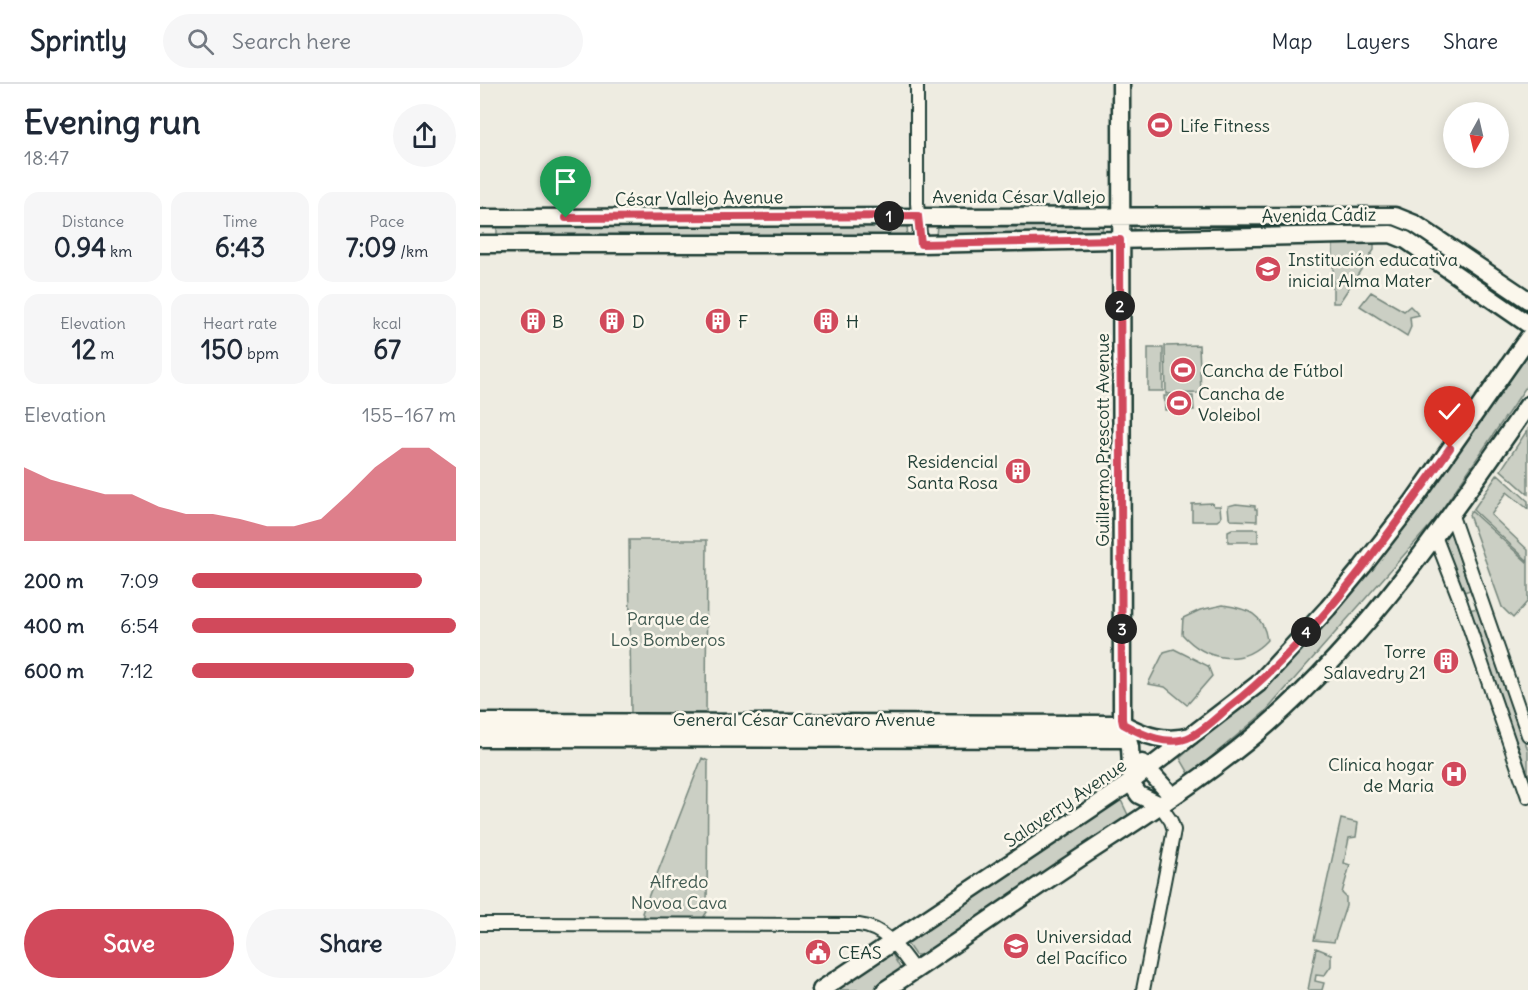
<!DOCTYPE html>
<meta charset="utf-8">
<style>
body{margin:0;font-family:Delius,sans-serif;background:#f6f6f7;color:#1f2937;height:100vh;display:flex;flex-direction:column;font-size:22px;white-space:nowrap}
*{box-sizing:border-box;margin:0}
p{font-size:20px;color:#747a83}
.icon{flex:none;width:33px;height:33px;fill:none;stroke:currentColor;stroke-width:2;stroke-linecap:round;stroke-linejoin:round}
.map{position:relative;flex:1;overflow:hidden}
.panel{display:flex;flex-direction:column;background:#fff;width:480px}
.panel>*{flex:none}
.needle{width:39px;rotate:188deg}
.tools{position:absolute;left:963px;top:18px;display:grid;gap:12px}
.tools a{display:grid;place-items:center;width:66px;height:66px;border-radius:50%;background:#fff;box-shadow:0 3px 15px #0003;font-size:30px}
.pin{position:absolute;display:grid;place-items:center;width:51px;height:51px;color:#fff;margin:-62px -26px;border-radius:50% 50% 50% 0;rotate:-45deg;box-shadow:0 0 6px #0007}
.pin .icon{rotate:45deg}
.km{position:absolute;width:30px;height:30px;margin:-15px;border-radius:50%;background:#222;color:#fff;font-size:16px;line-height:30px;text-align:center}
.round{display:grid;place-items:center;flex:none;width:63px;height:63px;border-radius:32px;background:#f6f6f7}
.head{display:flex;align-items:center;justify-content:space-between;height:102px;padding:0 24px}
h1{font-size:33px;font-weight:800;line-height:45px}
.stats{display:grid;grid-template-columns:repeat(3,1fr);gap:9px;height:102px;padding:6px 24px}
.stats div{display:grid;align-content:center;border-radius:15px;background:#f6f6f7;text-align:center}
.stats b{font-size:26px;font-weight:800}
.stats small{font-size:16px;font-weight:400}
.stats p{font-size:16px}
.chart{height:168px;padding:12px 24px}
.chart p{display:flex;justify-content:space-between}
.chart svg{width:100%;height:108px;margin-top:6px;fill:#d1495b;opacity:.7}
.cta{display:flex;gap:12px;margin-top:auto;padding:12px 24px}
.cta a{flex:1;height:69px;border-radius:36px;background:#d1495b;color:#fff;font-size:24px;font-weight:800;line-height:69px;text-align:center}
.cta a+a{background:#f6f6f7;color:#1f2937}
ul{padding:0 24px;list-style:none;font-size:20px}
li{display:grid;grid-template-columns:96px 72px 1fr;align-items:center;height:45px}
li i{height:15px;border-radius:8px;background:#d1495b}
header{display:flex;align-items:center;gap:36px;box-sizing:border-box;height:84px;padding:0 30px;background:#fff;border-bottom:2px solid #e0e1e3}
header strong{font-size:28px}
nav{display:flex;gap:33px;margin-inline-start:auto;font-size:21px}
.search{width:420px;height:54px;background:#f6f6f7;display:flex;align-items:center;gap:15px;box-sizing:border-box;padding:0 21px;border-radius:33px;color:#747a83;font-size:22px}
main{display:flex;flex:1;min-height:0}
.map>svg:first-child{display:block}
</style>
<header>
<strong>Sprintly</strong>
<div class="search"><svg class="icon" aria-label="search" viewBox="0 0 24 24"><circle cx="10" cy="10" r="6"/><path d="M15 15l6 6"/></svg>Search here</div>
<nav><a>Map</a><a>Layers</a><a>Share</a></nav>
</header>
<main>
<section class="panel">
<div class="head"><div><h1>Evening run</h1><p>18:47</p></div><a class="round"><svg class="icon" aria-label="share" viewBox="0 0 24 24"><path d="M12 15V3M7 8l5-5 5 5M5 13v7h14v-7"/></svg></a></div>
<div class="stats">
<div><p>Distance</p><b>0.94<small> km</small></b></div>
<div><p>Time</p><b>6:43</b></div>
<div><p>Pace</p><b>7:09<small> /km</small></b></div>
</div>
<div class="stats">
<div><p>Elevation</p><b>12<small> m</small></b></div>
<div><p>Heart rate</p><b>150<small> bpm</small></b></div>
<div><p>kcal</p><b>67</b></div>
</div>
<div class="chart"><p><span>Elevation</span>155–167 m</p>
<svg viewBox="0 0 160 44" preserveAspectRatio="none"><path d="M0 44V14L10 19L20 22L30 25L40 25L50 30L60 33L70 33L80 35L90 38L100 38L110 35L120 25L130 14L140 6L150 6L160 14V44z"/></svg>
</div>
<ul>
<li><b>200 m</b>7:09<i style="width:87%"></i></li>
<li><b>400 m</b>6:54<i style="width:100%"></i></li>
<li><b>600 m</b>7:12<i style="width:84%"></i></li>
</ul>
<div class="cta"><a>Save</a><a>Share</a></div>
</section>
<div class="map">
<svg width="1048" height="906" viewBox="0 0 1048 906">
<rect width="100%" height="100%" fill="#eeece1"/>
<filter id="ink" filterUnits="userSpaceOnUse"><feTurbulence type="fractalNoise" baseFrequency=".0167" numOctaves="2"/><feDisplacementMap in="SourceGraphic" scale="12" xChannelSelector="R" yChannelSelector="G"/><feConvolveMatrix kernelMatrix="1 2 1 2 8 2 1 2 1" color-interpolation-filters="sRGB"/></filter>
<g filter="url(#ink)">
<path fill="#cbcfc4" stroke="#75867c" stroke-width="1.5" d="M 836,137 L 837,146 L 654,146 L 653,139 Z
M 851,137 L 912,138 L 930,145 L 1048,225 L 1048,235 L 928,151 L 852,145 Z
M 622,140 L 623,149 L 456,152 L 457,141 Z
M 17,141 L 427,142 L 428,154 L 17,152 Z
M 853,158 L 894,159 L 894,166 L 859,219 L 853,219 Z
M 891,208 L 924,227 L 930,222 L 939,231 L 930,233 L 931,243 L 927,252 L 880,222 Z
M 719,261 L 721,309 L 686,310 L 685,262 Z
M 668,264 L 683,264 L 683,307 L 668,307 Z
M 1048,267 L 1048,300 L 954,437 L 786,627 L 710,691 L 700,674 L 776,607 Z
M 684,312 L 713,312 L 714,326 L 685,326 Z
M 1048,345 L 1048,410 L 1021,386 Z
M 1018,390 L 1048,417 L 1048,425 L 1027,408 L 1011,431 L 1048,466 L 1048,477 L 993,426 Z
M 732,419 L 734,422 L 740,422 L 741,434 L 737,437 L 712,437 L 712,420 Z
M 756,420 L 775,422 L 775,425 L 777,425 L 777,437 L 751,436 L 749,433 L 748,422 Z
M 991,427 L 1048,479 L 1048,517 L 1033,534 L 1022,523 L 989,431 Z
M 752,445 L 778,445 L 778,458 L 748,458 L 748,447 Z
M 970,447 L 990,506 L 981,509 L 963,456 Z
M 149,456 L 227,456 L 226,633 L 151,632 Z
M 743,521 C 768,525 783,529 787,556 C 761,584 725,576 702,550 L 703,534 L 720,526 Z
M 998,524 L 1048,666 L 1048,697 L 988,526 Z
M 694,565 L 728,582 L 732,592 L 707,621 L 685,603 L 668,600 L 684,568 Z
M 222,674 L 228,677 L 227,828 L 223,834 L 166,835 L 162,829 Z
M 639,712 L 649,733 L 444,871 L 435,871 L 428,861 L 429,854 Z
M 861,735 L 878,739 L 876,753 L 869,754 L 864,779 L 870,781 L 862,809 L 866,813 L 866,822 L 854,858 L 834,856 Z
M 836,864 L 851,870 L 851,882 L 844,892 L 836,891 L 835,897 L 844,899 L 842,906 L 828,906 Z
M 400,870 L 412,870 L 420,884 L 421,890 L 397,906 L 348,906 Z"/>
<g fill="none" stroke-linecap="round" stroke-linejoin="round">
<defs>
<path id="minor" d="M 437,0 L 437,119 L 441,160
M 972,432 L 1048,651
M 955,452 L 981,519 L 1048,713
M 0,840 L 379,841 C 406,844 419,866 435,887
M 663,906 L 694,746 L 691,737 L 680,721"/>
<path id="major" d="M 641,0 L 642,635 L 650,663 L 652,701 L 659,711 L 680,721
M 0,134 L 915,132 L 935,140 L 1048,216
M 0,160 L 441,160 L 911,150 L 926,156 L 1048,240
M 0,638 L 643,640 C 665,652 685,659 711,652
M 0,654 L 648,655
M 662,679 L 692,712
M 341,906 L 651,698 L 778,600 L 848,524 L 883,482 L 932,419 L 1048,254
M 405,906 C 471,863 535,817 600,774 C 664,732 731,690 788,640 C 891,549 970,433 1048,321"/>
</defs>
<use href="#minor" stroke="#1f3d34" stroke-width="16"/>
<use href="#major" stroke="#1f3d34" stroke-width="21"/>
<use href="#minor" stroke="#fbf7ec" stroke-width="12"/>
<use href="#major" stroke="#fbf7ec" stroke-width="16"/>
</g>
</g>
<g fill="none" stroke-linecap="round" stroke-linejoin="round" filter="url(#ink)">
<defs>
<path id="route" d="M 86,134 L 438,132 L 441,160 L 640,156 L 642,635 L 643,640 C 663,651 689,664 712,652 C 725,645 737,633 748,624 C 833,558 908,452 970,364"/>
</defs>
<use href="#route" stroke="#fff" stroke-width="12"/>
<use href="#route" stroke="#d1495b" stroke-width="8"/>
</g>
<defs>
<symbol id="stadium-disc" viewBox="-11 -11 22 22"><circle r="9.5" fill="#d1495b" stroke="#fbf7ec"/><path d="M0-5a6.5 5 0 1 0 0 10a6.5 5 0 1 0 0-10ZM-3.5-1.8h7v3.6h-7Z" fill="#fff"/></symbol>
<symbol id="school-disc" viewBox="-11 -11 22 22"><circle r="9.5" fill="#d1495b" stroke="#fbf7ec"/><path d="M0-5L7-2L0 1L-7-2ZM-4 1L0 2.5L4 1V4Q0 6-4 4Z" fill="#fff"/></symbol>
<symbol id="building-disc" viewBox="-11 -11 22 22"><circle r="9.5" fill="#d1495b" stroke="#fbf7ec"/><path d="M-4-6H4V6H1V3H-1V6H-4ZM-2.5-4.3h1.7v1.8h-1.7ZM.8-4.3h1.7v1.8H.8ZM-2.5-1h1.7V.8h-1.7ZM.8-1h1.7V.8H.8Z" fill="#fff"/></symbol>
<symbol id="hospital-disc" viewBox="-11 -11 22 22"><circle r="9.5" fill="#d1495b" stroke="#fbf7ec"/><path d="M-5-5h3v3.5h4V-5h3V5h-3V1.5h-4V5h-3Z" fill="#fff"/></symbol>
<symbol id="university-disc" viewBox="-11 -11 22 22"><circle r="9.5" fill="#d1495b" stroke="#fbf7ec"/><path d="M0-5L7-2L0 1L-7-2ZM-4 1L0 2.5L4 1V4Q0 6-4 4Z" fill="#fff"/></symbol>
<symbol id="civic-disc" viewBox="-11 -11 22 22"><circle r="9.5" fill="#d1495b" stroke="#fbf7ec"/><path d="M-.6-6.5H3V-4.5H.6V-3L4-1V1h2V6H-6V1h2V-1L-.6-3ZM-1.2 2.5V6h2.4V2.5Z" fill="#fff"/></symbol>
</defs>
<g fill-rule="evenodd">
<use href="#stadium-disc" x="665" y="26" width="30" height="30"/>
<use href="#school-disc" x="773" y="170" width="30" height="30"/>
<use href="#building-disc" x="38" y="222" width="30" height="30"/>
<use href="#building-disc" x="117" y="222" width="30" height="30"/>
<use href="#building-disc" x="223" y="222" width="30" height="30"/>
<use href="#building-disc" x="331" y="222" width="30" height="30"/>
<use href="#stadium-disc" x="688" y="271" width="30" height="30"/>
<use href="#stadium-disc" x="684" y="304" width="30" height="30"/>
<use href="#building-disc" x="523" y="372" width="30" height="30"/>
<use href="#building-disc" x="951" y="562" width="30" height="30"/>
<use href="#hospital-disc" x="959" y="675" width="30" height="30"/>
<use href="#university-disc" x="521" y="847" width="30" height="30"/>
<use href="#civic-disc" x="323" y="853" width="30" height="30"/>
</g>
<g text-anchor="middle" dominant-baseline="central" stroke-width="5" stroke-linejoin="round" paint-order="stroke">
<g font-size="18" fill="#1f3d34" stroke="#fbf7ec" text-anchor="start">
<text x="700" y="41">Life Fitness</text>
<text x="808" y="175">Institución educativa<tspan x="808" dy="21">inicial Alma Mater</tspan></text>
<text x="72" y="237">B</text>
<text x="152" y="237">D</text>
<text x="258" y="237">F</text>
<text x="366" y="237">H</text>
<text x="722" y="286">Cancha de Fútbol</text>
<text x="718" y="309">Cancha de<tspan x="718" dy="21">Voleibol</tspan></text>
<text x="518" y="377" text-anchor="end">Residencial<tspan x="518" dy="21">Santa Rosa</tspan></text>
<text x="946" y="567" text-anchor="end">Torre<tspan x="946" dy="21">Salavedry 21</tspan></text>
<text x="954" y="680" text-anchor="end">Clínica hogar<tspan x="954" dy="21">de Maria</tspan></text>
<text x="556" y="852">Universidad<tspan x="556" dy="21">del Pacífico</tspan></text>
<text x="358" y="868">CEAS</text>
</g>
<g font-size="18" fill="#1f3d34" stroke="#fbf7ec">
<text x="539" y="112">Avenida César Vallejo</text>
<text transform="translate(219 114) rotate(-1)">César Vallejo Avenue</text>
<text transform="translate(839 131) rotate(-1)">Avenida Cádiz</text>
<text transform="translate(622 356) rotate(-90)">Guillermo Prescott Avenue</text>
<text x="324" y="635">General César Canevaro Avenue</text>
<text transform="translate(585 719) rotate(-34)">Salaverry Avenue</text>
</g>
<g font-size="18" fill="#415a51" stroke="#fbf7ec">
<text x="188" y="534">Parque de<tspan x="188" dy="21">Los Bomberos</tspan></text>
<text x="199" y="797">Alfredo<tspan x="199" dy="21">Novoa Cava</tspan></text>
</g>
</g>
</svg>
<div class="tools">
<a><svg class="needle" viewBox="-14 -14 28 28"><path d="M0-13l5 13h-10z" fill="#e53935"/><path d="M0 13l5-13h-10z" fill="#747a83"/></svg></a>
</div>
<div class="pin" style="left:86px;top:134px;background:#1e9e55"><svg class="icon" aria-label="arrive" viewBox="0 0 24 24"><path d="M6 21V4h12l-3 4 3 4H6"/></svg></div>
<div class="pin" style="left:970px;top:364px;background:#d93025"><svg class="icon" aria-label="check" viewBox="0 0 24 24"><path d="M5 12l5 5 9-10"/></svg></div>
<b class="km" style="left:409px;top:132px">1</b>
<b class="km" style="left:640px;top:222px">2</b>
<b class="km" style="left:642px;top:545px">3</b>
<b class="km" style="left:826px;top:548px">4</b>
</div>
</main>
